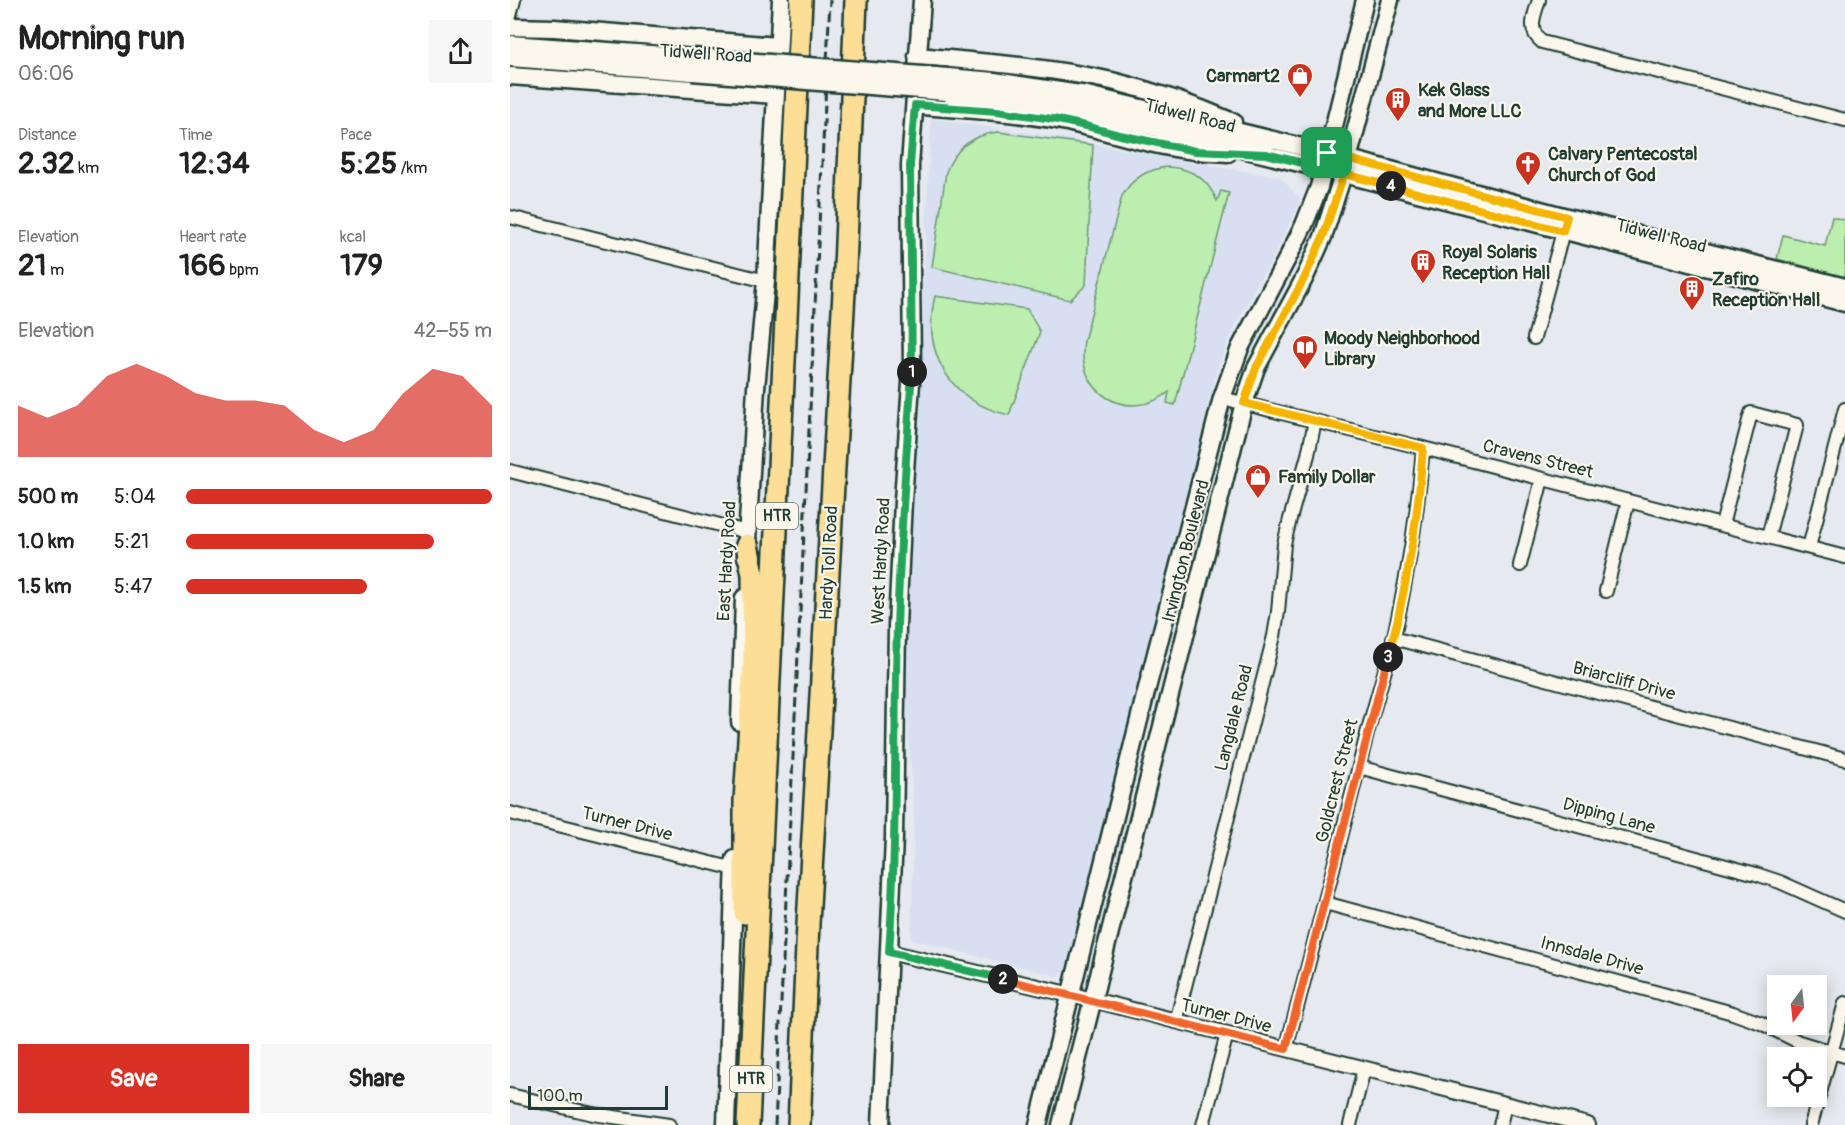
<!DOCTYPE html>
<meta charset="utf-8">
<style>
body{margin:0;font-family:Pangolin,sans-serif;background:#f6f6f6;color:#222;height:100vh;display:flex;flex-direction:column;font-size:22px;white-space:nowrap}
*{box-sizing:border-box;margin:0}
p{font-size:20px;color:#767676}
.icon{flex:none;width:33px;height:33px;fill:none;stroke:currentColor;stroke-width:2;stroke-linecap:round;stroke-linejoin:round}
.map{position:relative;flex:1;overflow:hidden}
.side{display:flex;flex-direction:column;background:#fff;width:510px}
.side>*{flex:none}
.needle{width:39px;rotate:195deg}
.fabs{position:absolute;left:1257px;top:975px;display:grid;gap:12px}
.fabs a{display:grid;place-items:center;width:60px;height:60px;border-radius:0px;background:#fff;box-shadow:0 3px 15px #0003;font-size:30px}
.scale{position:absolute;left:18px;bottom:15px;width:140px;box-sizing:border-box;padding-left:6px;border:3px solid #1f3d34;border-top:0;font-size:16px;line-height:21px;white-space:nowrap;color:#1f3d34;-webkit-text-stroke:4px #fbf7ec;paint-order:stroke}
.pin{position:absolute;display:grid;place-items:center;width:51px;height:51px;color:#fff;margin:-26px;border-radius:12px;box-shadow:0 3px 9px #0006}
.km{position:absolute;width:30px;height:30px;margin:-15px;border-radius:50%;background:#222;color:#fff;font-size:16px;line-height:30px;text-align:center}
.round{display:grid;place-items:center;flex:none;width:63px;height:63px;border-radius:0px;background:#f6f6f6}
.headline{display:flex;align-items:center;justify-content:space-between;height:102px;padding:0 18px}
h1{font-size:33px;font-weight:700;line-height:45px}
.metrics{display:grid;grid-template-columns:repeat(3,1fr);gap:9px;height:102px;padding:6px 18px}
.metrics div{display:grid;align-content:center}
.metrics b{font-size:30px;font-weight:700}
.metrics small{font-size:16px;font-weight:400}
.metrics p{font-size:16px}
.chart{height:168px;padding:12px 18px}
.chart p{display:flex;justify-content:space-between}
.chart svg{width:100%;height:108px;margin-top:6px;fill:#d93025;opacity:.7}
.cta{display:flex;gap:12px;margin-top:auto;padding:12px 18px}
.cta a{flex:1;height:69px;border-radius:0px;background:#d93025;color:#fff;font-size:24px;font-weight:700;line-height:69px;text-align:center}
.cta a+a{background:#f6f6f6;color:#222}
ul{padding:0 18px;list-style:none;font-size:20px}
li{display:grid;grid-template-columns:96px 72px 1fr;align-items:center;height:45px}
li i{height:15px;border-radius:8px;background:#d93025}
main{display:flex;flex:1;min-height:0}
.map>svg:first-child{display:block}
</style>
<main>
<section class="side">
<div class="headline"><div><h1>Morning run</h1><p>06:06</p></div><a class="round"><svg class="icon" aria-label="share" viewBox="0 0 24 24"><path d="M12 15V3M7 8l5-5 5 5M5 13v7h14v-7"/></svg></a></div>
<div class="metrics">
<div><p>Distance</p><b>2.32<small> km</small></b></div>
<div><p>Time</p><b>12:34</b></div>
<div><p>Pace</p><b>5:25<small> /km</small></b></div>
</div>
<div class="metrics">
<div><p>Elevation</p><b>21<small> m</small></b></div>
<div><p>Heart rate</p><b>166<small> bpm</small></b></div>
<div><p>kcal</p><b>179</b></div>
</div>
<div class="chart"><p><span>Elevation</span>42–55 m</p>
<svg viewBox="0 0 160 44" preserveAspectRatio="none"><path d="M0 44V23L10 28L20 23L30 11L40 6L50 11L60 18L70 21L80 21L90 23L100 33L110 38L120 33L130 18L140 8L150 11L160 23V44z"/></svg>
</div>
<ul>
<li><b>500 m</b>5:04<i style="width:100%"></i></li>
<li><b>1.0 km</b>5:21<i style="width:81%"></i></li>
<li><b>1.5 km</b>5:47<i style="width:59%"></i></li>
</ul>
<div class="cta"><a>Save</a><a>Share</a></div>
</section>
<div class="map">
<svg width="1335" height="1125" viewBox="0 0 1335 1125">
<rect width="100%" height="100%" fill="#e6e9ef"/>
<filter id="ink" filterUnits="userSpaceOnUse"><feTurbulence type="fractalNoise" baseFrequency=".0167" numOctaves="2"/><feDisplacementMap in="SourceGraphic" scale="12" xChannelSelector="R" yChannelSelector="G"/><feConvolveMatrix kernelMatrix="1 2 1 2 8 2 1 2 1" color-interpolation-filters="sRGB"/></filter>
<g filter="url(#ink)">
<path fill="#d7dff1" d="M 421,119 L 567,140 L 689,165 L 692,159 L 695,159 L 701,166 L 770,177 L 791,200 L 756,272 L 753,273 L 724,328 L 707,370 L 557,971 L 547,976 L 401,939 L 404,819 L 396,693 L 396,660 Z"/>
<path fill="#bbeeaf" stroke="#6d9672" stroke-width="1.5" d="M 488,132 L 583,145 L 576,285 L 560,300 L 422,267 L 436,172 C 445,148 463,135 488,132 Z
M 658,167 C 681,168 698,179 707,201 L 711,191 L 719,193 L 665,405 L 657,403 L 659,392 C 618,424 565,393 574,341 L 612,196 C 622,178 637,169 658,167 Z
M 1322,217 L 1335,220 L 1335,277 L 1267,259 L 1273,235 L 1315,246 Z
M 425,296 L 517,309 L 530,332 L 499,415 C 441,402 411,354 425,296 Z"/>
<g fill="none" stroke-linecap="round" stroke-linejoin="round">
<defs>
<path id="minor" d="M 1029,0 C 1024,16 1017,30 1032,42 L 1335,120
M 0,16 L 4,0
M 0,217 L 256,281
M 1024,338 L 1055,224
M 712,398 L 913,448 L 1335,557
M 0,471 L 237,532
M 1212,525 L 1241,413 L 1287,425 L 1258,537
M 1299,547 L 1335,409
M 1010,565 L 1032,479
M 1096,591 L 1118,501
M 883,638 L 1335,759
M 849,767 L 1246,874 L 1270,882 L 1335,911
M 0,813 L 225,869
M 815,903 L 1223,1013 L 1251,1023 L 1289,1042 L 1335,1056
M 666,1022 L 764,636 L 768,612 L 774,544 L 780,519 L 798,455 L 805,421
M 776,1049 C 803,948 829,847 854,746 C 863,709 875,673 884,636 C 898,574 908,512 913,448
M 0,1095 L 83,1114 L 159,1125
M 693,1125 L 717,1034
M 840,1125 L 854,1069
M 990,1125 L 995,1105
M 1301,1125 L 1335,1003"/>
<path id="tertiary" d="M 379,952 L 583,1000 L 1078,1125"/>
<path id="secondary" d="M 0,27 L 44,28 L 268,46
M 0,44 L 183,57
M 407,56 C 472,62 538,67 602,81 C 643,91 684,105 723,122
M 0,58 L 182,72
M 0,76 L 266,95
M 438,77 L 484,81 L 577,95 L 817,153 L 1057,217 L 1335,287
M 436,92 L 529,102 L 573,110 L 834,174 L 1335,303
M 405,105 C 452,110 500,111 547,120 C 593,129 638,146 686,151 C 696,152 707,152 718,153
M 236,557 L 246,388 L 256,281 L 271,0
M 230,722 L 234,598
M 216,1125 L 225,859
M 371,1125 L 384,838 L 387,626 L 393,501 L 402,368 L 400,165 L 412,0
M 528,1125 L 635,696 L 712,398 L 730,348 L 778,257 L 794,225 L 809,187 L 855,0
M 551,1125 L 734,403 L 746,368 L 795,277 L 813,237 L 838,159 L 880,0"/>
<path id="motorway" d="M 235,913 L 235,801 L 244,662 L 243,574 L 237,545
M 238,1125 L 291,0
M 289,1125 L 298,924 L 334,292 L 346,0"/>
</defs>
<use href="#minor" stroke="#1f3d34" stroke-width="16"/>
<use href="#tertiary" stroke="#1f3d34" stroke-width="18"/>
<use href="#secondary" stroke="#1f3d34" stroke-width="21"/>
<use href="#motorway" stroke="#1f3d34" stroke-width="26"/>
<use href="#minor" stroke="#fbf7ec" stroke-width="12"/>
<use href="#tertiary" stroke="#fbf7ec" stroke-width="14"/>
<use href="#secondary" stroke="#fbf7ec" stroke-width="16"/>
<use href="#motorway" stroke="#fcde96" stroke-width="21"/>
<path stroke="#1f3d34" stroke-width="3" stroke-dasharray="9 4.5" stroke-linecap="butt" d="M 265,1125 L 320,0"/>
<defs>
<path id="secondary-bridge" d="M 183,57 L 438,77
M 182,72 L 436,92"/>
</defs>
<use href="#secondary-bridge" stroke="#1f3d34" stroke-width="21" stroke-linecap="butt"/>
<use href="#secondary-bridge" stroke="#fbf7ec" stroke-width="16"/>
</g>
</g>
<g fill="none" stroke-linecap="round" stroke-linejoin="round" filter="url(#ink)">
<defs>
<path id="split-1" d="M 402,372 L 400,165 L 405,105 L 487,111 L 543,119 L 576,126 L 610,135 L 685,151 L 756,154 L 813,168 L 817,153"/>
<path id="split-2" d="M 402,372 C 396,457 390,542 387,627 C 384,736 387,844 379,952 L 493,979"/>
<path id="split-3" d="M 493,979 L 776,1049 L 878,657"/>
<path id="split-4" d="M 878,657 C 897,589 908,519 913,448 L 734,403 L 746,368 L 795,277 L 813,237 L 834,174 L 881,186"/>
<path id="split-5" d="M 817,153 L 1057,217 L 1053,231 L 881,186"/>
</defs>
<use href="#split-1" stroke="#fff" stroke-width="12"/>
<use href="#split-2" stroke="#fff" stroke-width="12"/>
<use href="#split-3" stroke="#fff" stroke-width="12"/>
<use href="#split-4" stroke="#fff" stroke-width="12"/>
<use href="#split-5" stroke="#fff" stroke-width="12"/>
<use href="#split-1" stroke="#22a559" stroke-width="8"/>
<use href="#split-2" stroke="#22a559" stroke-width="8"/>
<use href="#split-3" stroke="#f0652b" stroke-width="8"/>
<use href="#split-4" stroke="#f5b400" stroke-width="8"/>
<use href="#split-5" stroke="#f5b400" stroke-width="8"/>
</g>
<defs>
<symbol id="shop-pin" viewBox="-11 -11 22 30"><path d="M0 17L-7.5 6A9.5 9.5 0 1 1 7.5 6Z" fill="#c8321e" stroke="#fbf7ec"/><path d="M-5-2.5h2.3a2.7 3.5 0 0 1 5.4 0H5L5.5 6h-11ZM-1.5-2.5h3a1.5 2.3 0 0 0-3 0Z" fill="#fff"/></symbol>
<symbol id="building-pin" viewBox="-11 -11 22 30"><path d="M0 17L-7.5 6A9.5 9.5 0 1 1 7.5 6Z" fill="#c8321e" stroke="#fbf7ec"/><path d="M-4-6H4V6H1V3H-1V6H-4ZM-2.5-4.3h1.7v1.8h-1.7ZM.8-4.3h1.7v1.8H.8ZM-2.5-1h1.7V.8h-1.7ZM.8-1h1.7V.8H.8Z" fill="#fff"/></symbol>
<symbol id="church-pin" viewBox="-11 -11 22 30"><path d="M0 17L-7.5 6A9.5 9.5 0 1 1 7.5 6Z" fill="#c8321e" stroke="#fbf7ec"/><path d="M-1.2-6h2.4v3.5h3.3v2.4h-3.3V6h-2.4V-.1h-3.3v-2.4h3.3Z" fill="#fff"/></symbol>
<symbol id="library-pin" viewBox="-11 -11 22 30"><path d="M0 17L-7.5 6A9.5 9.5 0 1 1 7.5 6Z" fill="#c8321e" stroke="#fbf7ec"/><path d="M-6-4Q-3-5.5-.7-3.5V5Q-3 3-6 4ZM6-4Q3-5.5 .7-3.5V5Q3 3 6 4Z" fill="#fff"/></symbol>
</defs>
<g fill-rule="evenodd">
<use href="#shop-pin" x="775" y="61" width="30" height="40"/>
<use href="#building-pin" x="873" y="85" width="30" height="40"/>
<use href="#church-pin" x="1003" y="149" width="30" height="40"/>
<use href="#building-pin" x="898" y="247" width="30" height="40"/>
<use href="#building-pin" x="1167" y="274" width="30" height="40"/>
<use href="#library-pin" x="780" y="333" width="30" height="40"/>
<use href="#shop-pin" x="733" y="462" width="30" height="40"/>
</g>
<g text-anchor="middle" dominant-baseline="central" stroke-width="4.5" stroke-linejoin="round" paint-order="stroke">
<g fill="#fbf7ec" stroke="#61756b" stroke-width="1.5">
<rect x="246" y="503" width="42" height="26" rx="4.5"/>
<rect x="220" y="1066" width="42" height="26" rx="4.5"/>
</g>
<g font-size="16" font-weight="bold" fill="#1f3d34">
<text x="267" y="516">HTR</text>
<text x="241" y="1079">HTR</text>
</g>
<g font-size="18" fill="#1f3d34" stroke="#fbf7ec">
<text transform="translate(196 54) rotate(4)">Tidwell Road</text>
<text transform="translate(680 116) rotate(14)">Tidwell Road</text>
<text transform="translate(1151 236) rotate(14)">Tidwell Road</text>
<text transform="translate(1028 459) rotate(14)">Cravens Street</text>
<text transform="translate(676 551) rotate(-76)">Irvington Boulevard</text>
<text transform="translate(217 561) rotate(-87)">East Hardy Road</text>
<text transform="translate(371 561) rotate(-87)">West Hardy Road</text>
<text transform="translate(319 563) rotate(-87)">Hardy Toll Road</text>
<text transform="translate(1114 681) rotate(15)">Briarcliff Drive</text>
<text transform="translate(724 718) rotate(-76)">Langdale Road</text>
<text transform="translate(827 781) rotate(-76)">Goldcrest Street</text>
<text transform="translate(1099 816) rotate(15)">Dipping Lane</text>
<text transform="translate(117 824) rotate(14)">Turner Drive</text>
<text transform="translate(1082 956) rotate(15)">Innsdale Drive</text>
<text transform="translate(716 1016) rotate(14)">Turner Drive</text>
</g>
<g font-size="18" font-weight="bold" fill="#1f3d34" stroke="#fbf7ec" text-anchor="start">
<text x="770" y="76" text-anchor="end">Carmart2</text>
<text x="908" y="90">Kek Glass<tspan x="908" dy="21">and More LLC</tspan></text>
<text x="1038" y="154">Calvary Pentecostal<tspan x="1038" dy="21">Church of God</tspan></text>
<text x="932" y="252">Royal Solaris<tspan x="932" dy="21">Reception Hall</tspan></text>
<text x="1202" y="279">Zafiro<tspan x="1202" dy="21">Reception Hall</tspan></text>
<text x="814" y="338">Moody Neighborhood<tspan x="814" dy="21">Library</tspan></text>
<text x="768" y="477">Family Dollar</text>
</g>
</g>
</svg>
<div class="fabs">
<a><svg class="needle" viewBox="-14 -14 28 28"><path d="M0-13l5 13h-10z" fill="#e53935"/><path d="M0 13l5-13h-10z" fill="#767676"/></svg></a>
<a><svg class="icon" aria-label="locate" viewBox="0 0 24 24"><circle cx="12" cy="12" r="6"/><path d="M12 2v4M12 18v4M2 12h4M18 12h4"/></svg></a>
</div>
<div class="scale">100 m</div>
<div class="pin" style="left:817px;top:153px;background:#1e9e55"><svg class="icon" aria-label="arrive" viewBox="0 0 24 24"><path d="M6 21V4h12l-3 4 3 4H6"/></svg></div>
<b class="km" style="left:402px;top:372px">1</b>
<b class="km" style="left:493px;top:979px">2</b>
<b class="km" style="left:878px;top:657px">3</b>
<b class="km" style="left:881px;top:186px">4</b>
</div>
</main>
